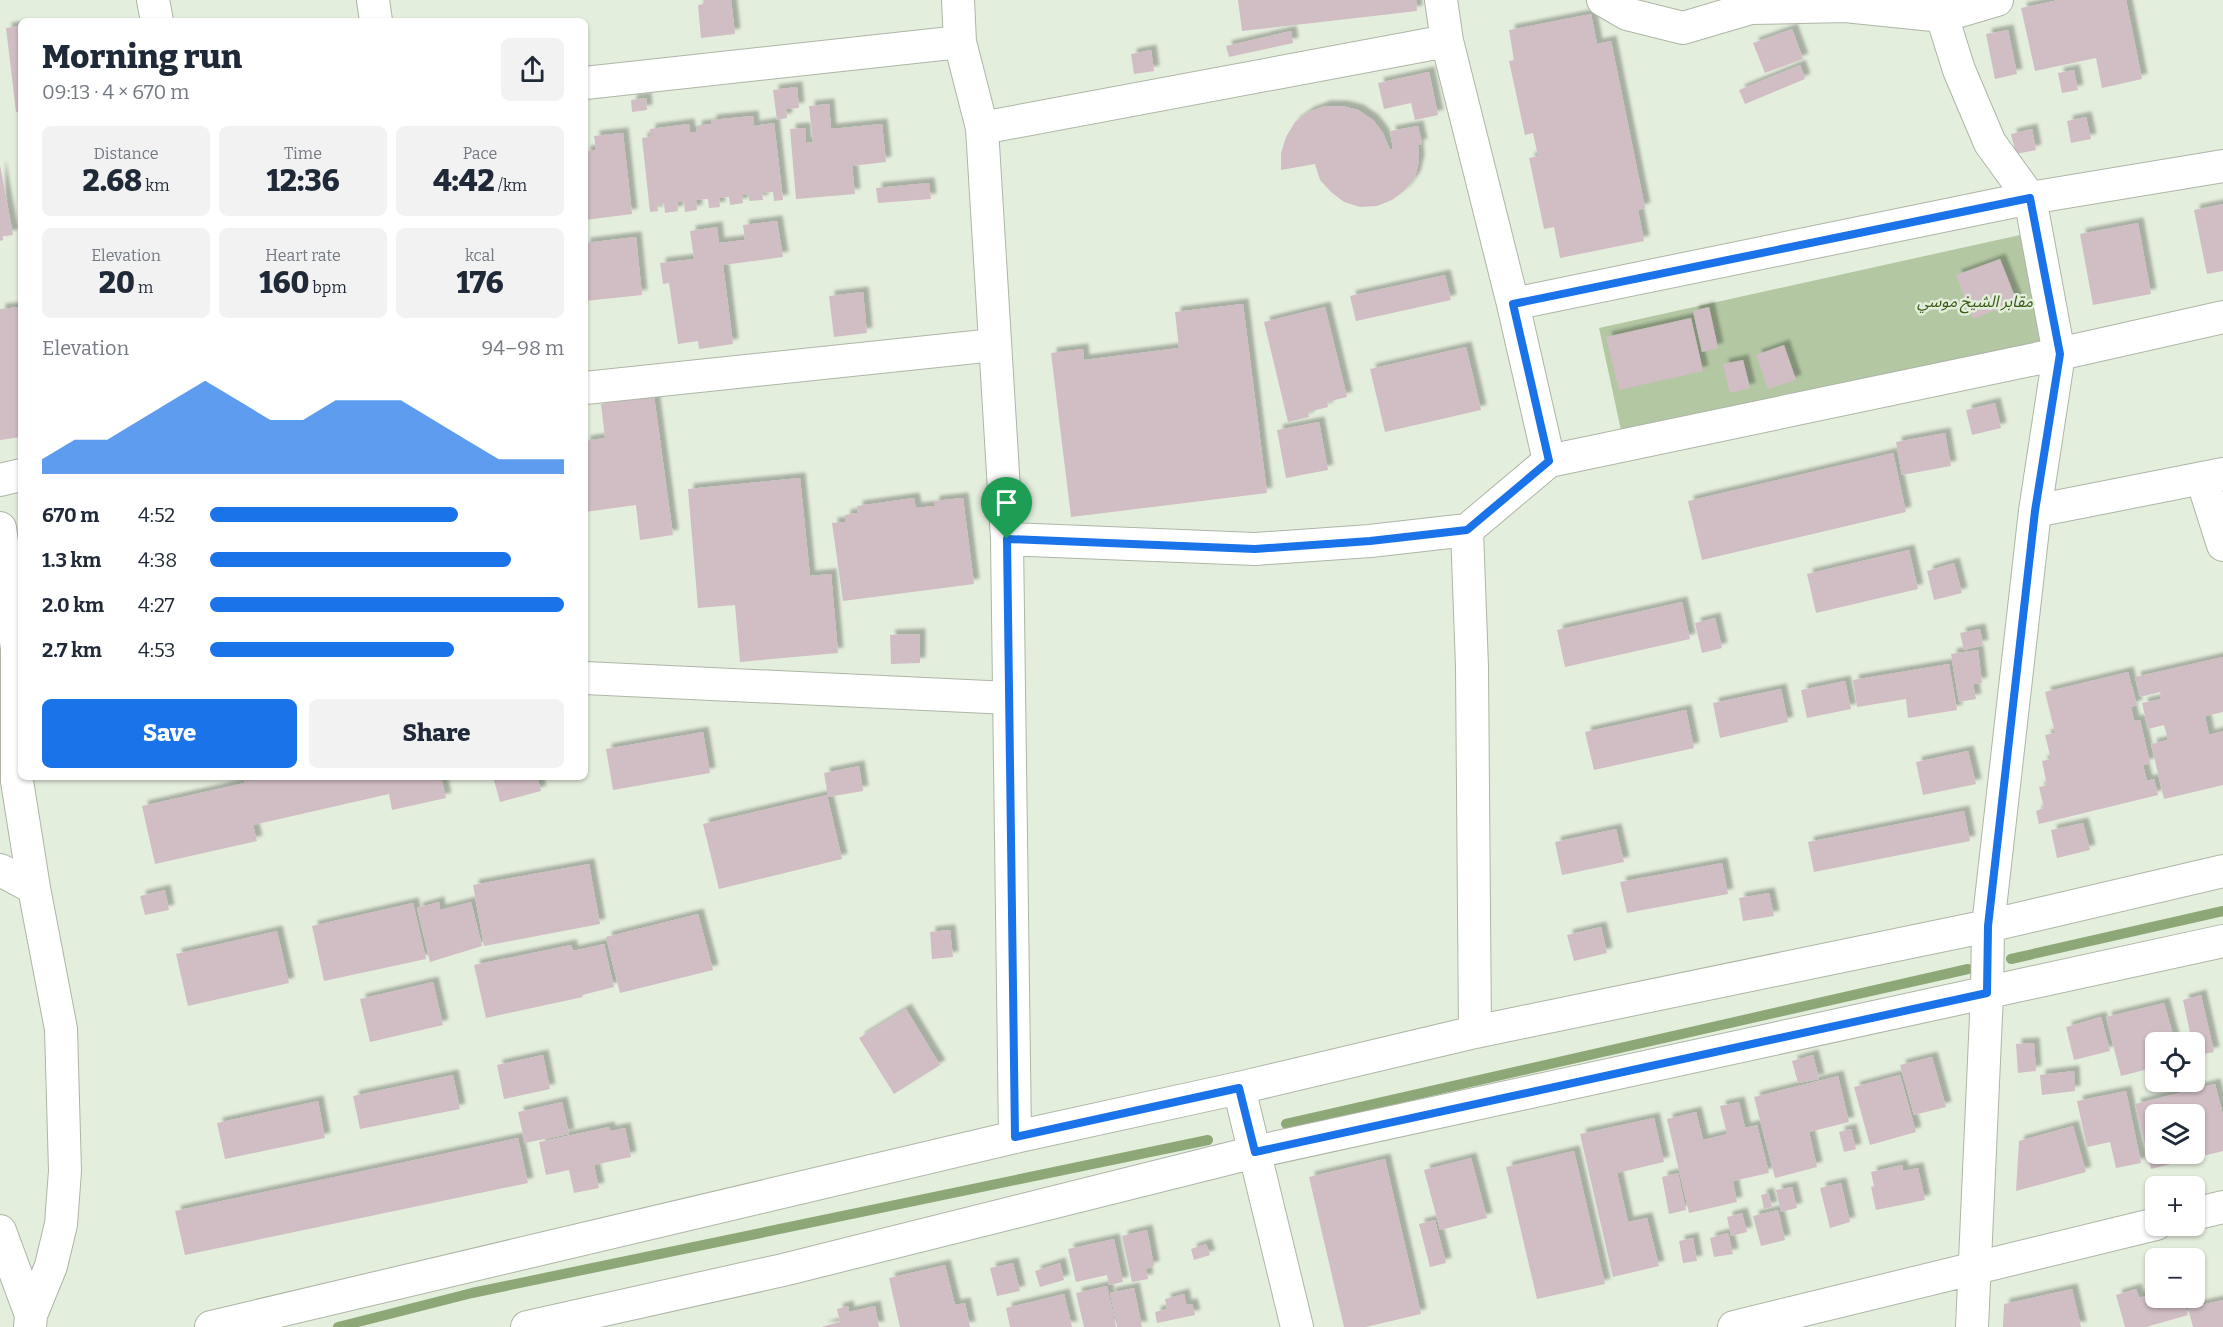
<!DOCTYPE html>
<meta charset="utf-8">
<style>
body{margin:0;font-family:Bitter,"Noto Sans Arabic",serif;background:#f2f2f3;color:#1f2937;height:100vh;display:flex;flex-direction:column;font-size:22px;white-space:nowrap}
*{box-sizing:border-box;margin:0}
p{font-size:20px;color:#747a83}
.icon{flex:none;width:33px;height:33px;fill:none;stroke:currentColor;stroke-width:2;stroke-linecap:round;stroke-linejoin:round}
.map{position:relative;flex:1;overflow:hidden}
.sheet{position:absolute;left:18px;top:18px;width:570px;height:762px;display:flex;flex-direction:column;background:#fff;border-radius:9px;box-shadow:0 2px 4px #0004}
.sheet>*{flex:none}
.tools{position:absolute;left:2145px;top:1032px;display:grid;gap:12px}
.tools a{display:grid;place-items:center;width:60px;height:60px;border-radius:9px;background:#fff;box-shadow:0 2px 4px #0004;font-size:30px}
.pin{position:absolute;display:grid;place-items:center;width:51px;height:51px;color:#fff;margin:-62px -26px;border-radius:50% 50% 50% 0;rotate:-45deg;box-shadow:0 0 6px #0007}
.pin .icon{rotate:45deg}
.round{display:grid;place-items:center;flex:none;width:63px;height:63px;border-radius:9px;background:#f2f2f3}
.head{display:flex;align-items:center;justify-content:space-between;height:102px;padding:0 24px}
h1{font-size:33px;font-weight:800;line-height:45px}
.figures{display:grid;grid-template-columns:repeat(3,1fr);gap:9px;height:102px;padding:6px 24px}
.figures div{display:grid;align-content:center;border-radius:9px;background:#f2f2f3;text-align:center}
.figures b{font-size:30px;font-weight:800}
.figures small{font-size:16px;font-weight:400}
.figures p{font-size:16px}
.chart{height:168px;padding:12px 24px}
.chart p{display:flex;justify-content:space-between}
.chart svg{width:100%;height:108px;margin-top:6px;fill:#1a73e8;opacity:.7}
.action{display:flex;gap:12px;margin-top:auto;padding:12px 24px}
.action a{flex:1;height:69px;border-radius:9px;background:#1a73e8;color:#fff;font-size:24px;font-weight:800;line-height:69px;text-align:center}
.action a+a{background:#f2f2f3;color:#1f2937}
ul{padding:0 24px;list-style:none;font-size:20px}
li{display:grid;grid-template-columns:96px 72px 1fr;align-items:center;height:45px}
li i{height:15px;border-radius:8px;background:#1a73e8}
.map>svg:first-child{display:block}
</style>
<div class="map">
<svg width="2223" height="1327" viewBox="0 0 2223 1327">
<defs>
<filter id="shadow"><feDropShadow dx="5.5" dy="-5.5" stdDeviation="1.5" flood-color="#0004"/></filter>
</defs>
<rect width="100%" height="100%" fill="#e4eedd"/>
<path fill="#b3c7a3" d="M 2020,235 L 2044,342 L 1622,435 L 1599,328 Z"/>
<g fill="none" stroke-linecap="round" stroke-linejoin="round">
<path stroke="#8da777" stroke-width="10" d="M 2011,959 L 2223,911
M 1286,1124 L 1968,969
M 338,1327 L 472,1293 L 1208,1140"/>
</g>
<path fill="#d1bdc4" fill-rule="evenodd" filter="url(#shadow)" d="M 704,0 L 731,0 L 735,34 L 701,38 L 698,5 L 704,4 Z
M 1238,0 L 1416,0 L 1417,11 L 1242,31 Z
M 2059,0 L 2126,0 L 2142,79 L 2102,88 L 2096,58 L 2035,71 L 2021,8 Z
M 1591,14 L 1597,44 L 1611,41 L 1645,208 L 1638,210 L 1644,241 L 1560,258 L 1554,227 L 1544,229 L 1529,158 L 1538,156 L 1533,133 L 1525,135 L 1509,61 L 1514,60 L 1509,30 Z
M 21,26 L 21,112 L 16,112 L 6,28 Z
M 1792,29 L 1803,59 L 1765,73 L 1753,43 Z
M 2008,30 L 2017,74 L 1995,79 L 1986,34 Z
M 1291,31 L 1293,43 L 1229,57 L 1226,46 Z
M 1151,50 L 1154,71 L 1134,74 L 1131,54 Z
M 1800,65 L 1805,79 L 1745,104 L 1739,90 Z
M 2074,70 L 2078,90 L 2062,93 L 2058,73 Z
M 1429,72 L 1438,115 L 1415,120 L 1411,103 L 1384,109 L 1378,83 Z
M 797,87 L 799,108 L 786,109 L 787,118 L 777,120 L 773,90 Z
M 646,98 L 647,110 L 632,112 L 631,100 Z
M 829,104 L 831,129 L 882,124 L 886,162 L 852,166 L 855,194 L 796,199 L 790,129 L 805,128 L 806,143 L 813,142 L 809,106 Z
M 1325,106 L 1342,106 L 1358,110 L 1373,120 L 1383,133 L 1390,150 L 1393,149 L 1390,131 L 1418,126 L 1422,144 L 1418,145 L 1419,161 L 1415,177 L 1405,190 L 1392,200 L 1377,206 L 1360,207 L 1344,202 L 1331,192 L 1320,180 L 1315,164 L 1281,170 L 1281,153 L 1286,137 L 1295,122 L 1309,112 Z
M 753,116 L 754,126 L 774,123 L 783,200 L 774,201 L 773,192 L 762,193 L 763,200 L 749,201 L 749,195 L 742,195 L 743,203 L 730,205 L 729,197 L 719,198 L 720,207 L 709,208 L 708,199 L 696,200 L 697,210 L 685,212 L 684,202 L 677,202 L 678,211 L 665,213 L 664,203 L 657,205 L 658,211 L 650,212 L 642,138 L 650,137 L 650,129 L 689,124 L 690,132 L 697,132 L 696,126 L 711,124 L 711,120 Z
M 2086,117 L 2091,139 L 2071,143 L 2067,121 Z
M 2032,129 L 2036,150 L 2016,154 L 2011,134 Z
M 623,133 L 632,214 L 585,220 L 585,151 L 596,150 L 594,136 Z
M 0,165 L 13,235 L 3,236 L 3,240 L 0,241 Z
M 929,183 L 931,199 L 878,203 L 876,188 Z
M 2223,204 L 2223,271 L 2207,274 L 2194,210 Z
M 777,221 L 783,257 L 723,265 L 733,344 L 699,349 L 698,341 L 678,344 L 669,283 L 663,284 L 660,263 L 694,259 L 690,231 L 717,227 L 719,243 L 745,240 L 743,225 Z
M 2138,223 L 2151,294 L 2093,305 L 2080,234 Z
M 636,237 L 642,295 L 585,301 L 585,243 Z
M 2000,259 L 2017,302 L 1973,319 L 1956,275 Z
M 1445,275 L 1451,300 L 1356,321 L 1350,296 Z
M 863,292 L 867,333 L 834,337 L 829,296 Z
M 1243,304 L 1267,493 L 1071,517 L 1051,353 L 1083,349 L 1084,360 L 1179,348 L 1175,312 Z
M 21,307 L 21,437 L 0,440 L 0,309 Z
M 1325,307 L 1347,397 L 1327,402 L 1328,407 L 1308,412 L 1309,417 L 1288,422 L 1264,322 Z
M 1709,307 L 1718,348 L 1702,352 L 1693,311 Z
M 1691,318 L 1703,371 L 1619,390 L 1606,337 Z
M 1784,345 L 1796,380 L 1768,389 L 1756,355 Z
M 1466,347 L 1481,410 L 1385,432 L 1370,369 Z
M 1743,360 L 1750,388 L 1730,393 L 1723,364 Z
M 654,396 L 673,535 L 640,540 L 636,505 L 585,512 L 585,441 L 605,438 L 601,404 Z
M 1995,403 L 2001,428 L 1972,435 L 1966,410 Z
M 1319,422 L 1328,470 L 1286,478 L 1277,430 Z
M 1945,433 L 1951,466 L 1902,475 L 1896,442 Z
M 1893,453 L 1906,512 L 1702,560 L 1688,501 Z
M 800,478 L 810,576 L 831,574 L 838,653 L 740,662 L 735,605 L 698,608 L 688,489 Z
M 914,498 L 916,508 L 934,506 L 934,501 L 963,498 L 974,584 L 843,601 L 832,523 L 845,522 L 845,515 L 858,513 L 857,506 Z
M 1909,550 L 1918,589 L 1816,613 L 1807,574 Z
M 1954,563 L 1962,593 L 1934,600 L 1927,571 Z
M 1682,602 L 1690,639 L 1565,667 L 1557,630 Z
M 1715,618 L 1722,648 L 1702,653 L 1695,623 Z
M 1980,629 L 1983,645 L 1964,650 L 1960,633 Z
M 920,634 L 920,663 L 891,664 L 890,635 Z
M 1978,650 L 1982,683 L 1973,684 L 1976,699 L 1959,702 L 1951,654 Z
M 2223,657 L 2223,712 L 2205,716 L 2209,735 L 2223,731 L 2223,785 L 2164,799 L 2151,744 L 2168,740 L 2164,725 L 2148,729 L 2142,703 L 2161,699 L 2160,692 L 2140,697 L 2135,677 Z
M 1949,664 L 1957,710 L 1908,718 L 1906,699 L 1857,707 L 1853,680 Z
M 2128,672 L 2137,705 L 2131,707 L 2134,721 L 2140,720 L 2150,763 L 2143,765 L 2147,781 L 2154,779 L 2158,795 L 2039,824 L 2036,811 L 2044,808 L 2039,787 L 2047,785 L 2042,761 L 2051,759 L 2045,735 L 2055,733 L 2045,692 Z
M 1845,681 L 1851,709 L 1807,718 L 1801,690 Z
M 1781,689 L 1788,722 L 1720,738 L 1713,703 Z
M 1686,710 L 1694,748 L 1594,770 L 1585,732 Z
M 703,732 L 710,773 L 613,790 L 606,749 Z
M 1968,751 L 1976,784 L 1923,795 L 1916,762 Z
M 859,766 L 863,791 L 828,797 L 824,773 Z
M 243,777 L 441,777 L 446,798 L 392,810 L 389,794 L 253,825 L 257,841 L 155,864 L 142,806 L 245,783 Z
M 493,777 L 537,777 L 541,791 L 500,802 Z
M 827,795 L 842,859 L 719,889 L 703,824 Z
M 1964,811 L 1970,841 L 1814,872 L 1808,842 Z
M 2083,823 L 2090,850 L 2057,858 L 2051,830 Z
M 1616,829 L 1624,862 L 1562,875 L 1555,842 Z
M 1722,863 L 1728,894 L 1627,913 L 1620,882 Z
M 589,864 L 600,924 L 484,946 L 473,885 Z
M 165,890 L 169,910 L 145,915 L 140,896 Z
M 1769,893 L 1774,916 L 1743,921 L 1739,898 Z
M 439,902 L 440,910 L 471,902 L 482,946 L 430,962 L 417,908 Z
M 413,903 L 426,959 L 324,981 L 312,926 Z
M 698,914 L 713,970 L 620,993 L 606,937 Z
M 1601,927 L 1607,953 L 1574,961 L 1567,935 Z
M 950,930 L 953,957 L 932,959 L 930,932 Z
M 277,931 L 289,983 L 188,1006 L 176,954 Z
M 604,944 L 614,987 L 582,995 L 583,997 L 486,1018 L 474,965 L 571,945 L 573,951 Z
M 433,982 L 443,1025 L 370,1042 L 360,999 Z
M 2201,995 L 2214,1052 L 2195,1056 L 2194,1042 L 2192,1042 L 2183,1000 Z
M 2164,1003 L 2175,1042 L 2156,1042 L 2156,1067 L 2121,1076 L 2106,1017 Z
M 906,1009 L 940,1065 L 894,1094 L 859,1038 Z
M 2101,1017 L 2110,1051 L 2074,1060 L 2066,1027 Z
M 2034,1043 L 2036,1071 L 2018,1073 L 2016,1044 Z
M 543,1055 L 550,1089 L 504,1099 L 497,1065 Z
M 1813,1055 L 1819,1079 L 1798,1083 L 1792,1061 Z
M 1932,1057 L 1946,1107 L 1914,1115 L 1900,1065 Z
M 2074,1071 L 2075,1091 L 2042,1095 L 2040,1075 Z
M 453,1075 L 460,1109 L 360,1129 L 353,1096 Z
M 1900,1075 L 1916,1132 L 1870,1145 L 1854,1087 Z
M 1838,1076 L 1849,1122 L 1809,1132 L 1817,1167 L 1775,1178 L 1754,1097 Z
M 2215,1084 L 2223,1115 L 2223,1151 L 2151,1169 L 2135,1104 ZM 2156,1114 L 2194,1114 L 2194,1154 L 2156,1154 Z
M 2126,1091 L 2141,1163 L 2116,1168 L 2110,1142 L 2087,1147 L 2077,1101 Z
M 318,1101 L 325,1138 L 225,1159 L 217,1123 Z
M 562,1102 L 569,1134 L 525,1143 L 518,1112 Z
M 1739,1102 L 1745,1128 L 1757,1125 L 1769,1173 L 1733,1181 L 1737,1202 L 1689,1213 L 1667,1119 L 1696,1112 L 1703,1140 L 1727,1134 L 1720,1106 Z
M 1654,1118 L 1664,1162 L 1617,1173 L 1628,1222 L 1647,1218 L 1659,1266 L 1613,1277 L 1580,1134 Z
M 2073,1126 L 2086,1172 L 2016,1191 L 2019,1141 Z
M 609,1127 L 610,1131 L 625,1128 L 631,1157 L 594,1165 L 599,1188 L 574,1193 L 569,1170 L 546,1175 L 539,1142 Z
M 1851,1129 L 1856,1149 L 1844,1152 L 1839,1132 Z
M 518,1138 L 528,1183 L 185,1255 L 175,1211 Z
M 1574,1151 L 1605,1284 L 1537,1299 L 1506,1167 Z
M 1471,1158 L 1487,1218 L 1440,1230 L 1424,1170 Z
M 1385,1159 L 1421,1314 L 1366,1327 L 1344,1327 L 1309,1177 Z
M 1902,1165 L 1903,1171 L 1918,1168 L 1925,1200 L 1876,1210 L 1871,1187 L 1874,1186 L 1871,1172 Z
M 1678,1173 L 1686,1210 L 1669,1214 L 1662,1177 Z
M 1841,1183 L 1850,1222 L 1830,1228 L 1820,1188 Z
M 1792,1187 L 1797,1208 L 1781,1212 L 1776,1190 Z
M 1768,1193 L 1772,1207 L 1764,1209 L 1761,1195 Z
M 1778,1210 L 1785,1240 L 1761,1246 L 1753,1216 Z
M 1742,1213 L 1747,1232 L 1731,1236 L 1727,1217 Z
M 1435,1220 L 1446,1263 L 1430,1267 L 1419,1224 Z
M 1147,1230 L 1154,1266 L 1146,1269 L 1148,1279 L 1132,1282 L 1122,1236 Z
M 1728,1233 L 1733,1254 L 1714,1257 L 1710,1238 Z
M 1693,1238 L 1697,1261 L 1683,1263 L 1679,1241 Z
M 1114,1239 L 1123,1282 L 1109,1285 L 1107,1275 L 1076,1282 L 1068,1249 Z
M 1206,1244 L 1210,1255 L 1194,1260 L 1191,1249 Z
M 1013,1263 L 1020,1291 L 997,1296 L 990,1268 Z
M 1060,1263 L 1064,1280 L 1040,1287 L 1035,1271 Z
M 945,1265 L 955,1305 L 965,1303 L 970,1327 L 900,1327 L 889,1278 Z
M 1107,1286 L 1116,1327 L 1084,1327 L 1076,1293 Z
M 1134,1288 L 1142,1327 L 1117,1327 L 1110,1293 Z
M 2072,1289 L 2081,1327 L 2003,1327 L 2004,1304 Z
M 2136,1289 L 2139,1298 L 2156,1293 L 2156,1298 L 2182,1298 L 2188,1315 L 2146,1327 L 2125,1327 L 2116,1295 Z
M 1064,1294 L 1072,1327 L 1010,1327 L 1006,1308 Z
M 1184,1294 L 1186,1305 L 1192,1304 L 1195,1315 L 1157,1323 L 1155,1312 L 1167,1309 L 1165,1299 Z
M 2223,1300 L 2223,1327 L 2193,1327 L 2188,1308 Z
M 848,1306 L 849,1312 L 875,1306 L 879,1327 L 821,1327 L 840,1322 L 837,1309 Z"/>
<g fill="none" stroke-linecap="round" stroke-linejoin="round">
<defs>
<path id="street" d="M 153,0 L 157,21
M 373,0 L 376,21
M 958,0 L 960,42 L 982,128 L 1007,539 L 1015,1137
M 1441,0 L 1447,41 L 1513,304 L 1549,461
M 1603,0 L 1627,14 L 1683,28 L 1751,8 L 1845,6 L 1943,16 L 1997,0
M 1937,0 L 1959,70 L 1990,143 L 2030,198 L 2059,354 L 2035,511 L 1988,926 L 1987,994 L 1972,1327
M 585,83 L 960,42
M 982,128 L 1447,41
M 1513,304 L 2030,198 L 2223,166
M 585,388 L 994,345
M 2202,479 L 2223,545
M 0,480 L 21,475
M 2035,511 L 2223,474
M 0,528 L 17,648 L 17,781 L 34,888 L 61,1029 L 65,1171 L 61,1224 L 51,1266 L 31,1315 L 30,1327
M 1467,530 L 1472,667 L 1475,1032
M 1007,539 L 1255,549 L 1370,541 L 1467,530 L 1549,461 L 2059,354 L 2223,317
M 585,678 L 1009,698
M 0,870 L 34,888
M 1239,1088 L 1297,1327
M 2194,1214 L 2223,1207
M 0,1231 L 31,1315
M 211,1327 L 1015,1137 L 1239,1088 L 1475,1032 L 1988,926 L 2223,871
M 527,1327 L 783,1270 L 1255,1152 L 2223,941
M 1734,1327 L 2156,1224"/>
</defs>
<use href="#street" stroke="#adb6a6" stroke-width="34"/>
<use href="#street" stroke="#fff" stroke-width="32"/>
</g>
<g fill="none" stroke-linecap="round" stroke-linejoin="round">
<defs>
<path id="route" d="M 2030,198 L 2060,354 L 2035,511 L 1988,926 L 1987,993 L 1255,1152 L 1239,1088 L 1015,1137 L 1007,539 L 1255,549 L 1370,541 L 1467,530 L 1549,461 L 1513,304 Z"/>
</defs>
<use href="#route" stroke="#fff" stroke-width="12"/>
<use href="#route" stroke="#1a73e8" stroke-width="8"/>
</g>
<g text-anchor="middle" dominant-baseline="central" stroke-width="5" stroke-linejoin="round" paint-order="stroke">
<g font-size="16" font-style="italic" fill="#3a5b15" stroke="#e4eedd">
<text x="1975" y="301">مقابر الشيخ موسي</text>
</g>
</g>
</svg>
<div class="tools">
<a><svg class="icon" aria-label="locate" viewBox="0 0 24 24"><circle cx="12" cy="12" r="6"/><path d="M12 2v4M12 18v4M2 12h4M18 12h4"/></svg></a>
<a><svg class="icon" aria-label="layers" viewBox="0 0 24 24"><path d="M12 4l9 5-9 5-9-5zM3 14l9 5 9-5"/></svg></a>
<a>+</a>
<a>−</a>
</div>
<div class="pin" style="left:1007px;top:539px;background:#1e9e55"><svg class="icon" aria-label="arrive" viewBox="0 0 24 24"><path d="M6 21V4h12l-3 4 3 4H6"/></svg></div>
<section class="sheet">
<div class="head"><div><h1>Morning run</h1><p>09:13 · 4 × 670 m</p></div><a class="round"><svg class="icon" aria-label="share" viewBox="0 0 24 24"><path d="M12 15V3M7 8l5-5 5 5M5 13v7h14v-7"/></svg></a></div>
<div class="figures">
<div><p>Distance</p><b>2.68<small> km</small></b></div>
<div><p>Time</p><b>12:36</b></div>
<div><p>Pace</p><b>4:42<small> /km</small></b></div>
</div>
<div class="figures">
<div><p>Elevation</p><b>20<small> m</small></b></div>
<div><p>Heart rate</p><b>160<small> bpm</small></b></div>
<div><p>kcal</p><b>176</b></div>
</div>
<div class="chart"><p><span>Elevation</span>94–98 m</p>
<svg viewBox="0 0 160 44" preserveAspectRatio="none"><path d="M0 44V38L10 30L20 30L30 22L40 14L50 6L60 14L70 22L80 22L90 14L100 14L110 14L120 22L130 30L140 38L150 38L160 38V44z"/></svg>
</div>
<ul>
<li><b>670 m</b>4:52<i style="width:70%"></i></li>
<li><b>1.3 km</b>4:38<i style="width:85%"></i></li>
<li><b>2.0 km</b>4:27<i style="width:100%"></i></li>
<li><b>2.7 km</b>4:53<i style="width:69%"></i></li>
</ul>
<div class="action"><a>Save</a><a>Share</a></div>
</section>
</div>
